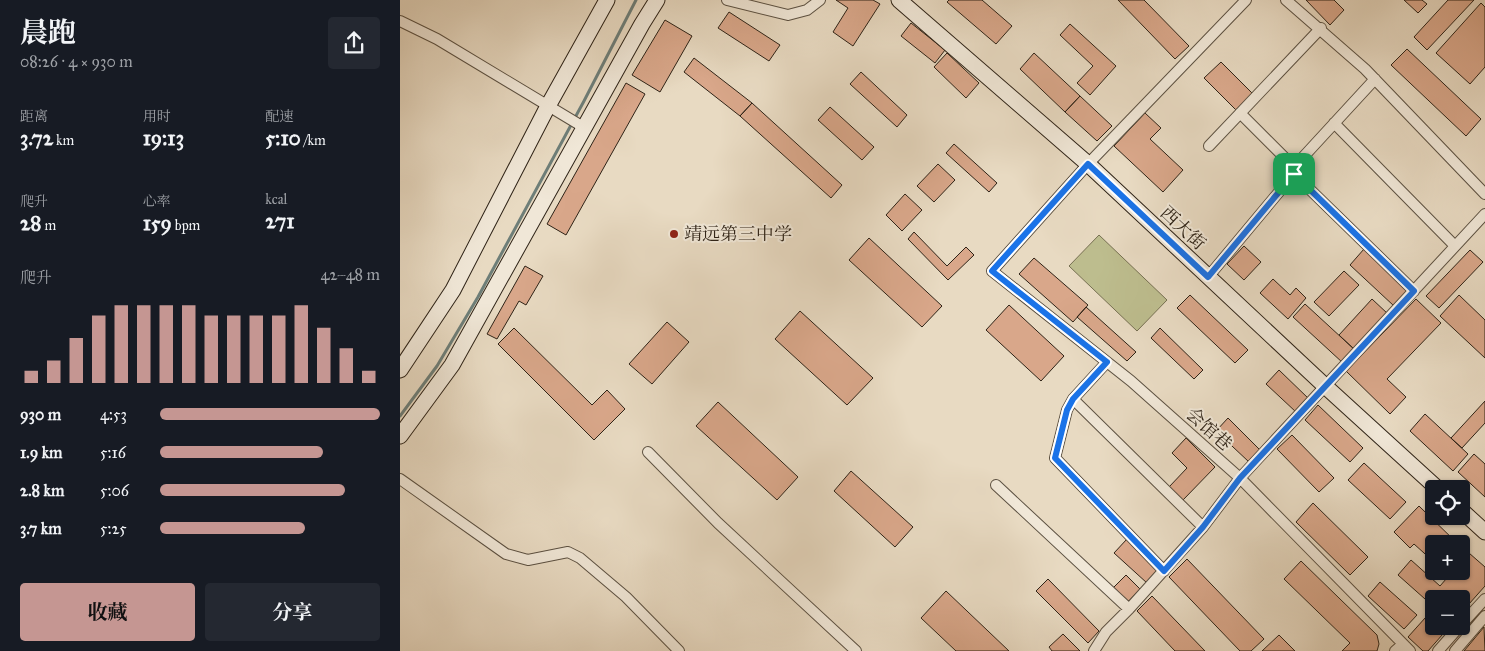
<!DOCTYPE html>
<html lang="zh">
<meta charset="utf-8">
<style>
body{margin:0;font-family:"IM FELL Great Primer","Noto Serif SC",serif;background:#242831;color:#f1f3f6;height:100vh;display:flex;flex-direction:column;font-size:19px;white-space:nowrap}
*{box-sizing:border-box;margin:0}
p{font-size:16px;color:#9ea1a6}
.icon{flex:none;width:28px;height:28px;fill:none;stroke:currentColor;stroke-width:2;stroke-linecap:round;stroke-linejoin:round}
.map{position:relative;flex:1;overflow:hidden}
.drawer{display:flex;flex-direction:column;background:#171b24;width:400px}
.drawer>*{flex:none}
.controls{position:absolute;left:1025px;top:480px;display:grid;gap:10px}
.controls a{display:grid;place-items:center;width:45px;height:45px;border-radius:5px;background:#171b24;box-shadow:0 1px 4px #0004;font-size:25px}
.pin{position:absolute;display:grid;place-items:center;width:42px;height:42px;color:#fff;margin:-21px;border-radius:10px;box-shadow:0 2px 8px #0006}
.round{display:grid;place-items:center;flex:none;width:52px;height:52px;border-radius:5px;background:#242831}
.overview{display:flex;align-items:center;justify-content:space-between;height:85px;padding:0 20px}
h1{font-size:28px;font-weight:700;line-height:38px}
.stats{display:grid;grid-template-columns:repeat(3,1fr);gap:8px;height:85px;padding:5px 20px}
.stats div{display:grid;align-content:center}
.stats b{font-size:21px;font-weight:700}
.stats small{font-size:14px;font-weight:400}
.stats p{font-size:14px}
.chart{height:140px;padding:10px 20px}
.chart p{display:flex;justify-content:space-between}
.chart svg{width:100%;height:90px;margin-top:5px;stroke:#c59692;stroke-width:6}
.action{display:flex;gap:10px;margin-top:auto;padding:10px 20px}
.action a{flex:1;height:58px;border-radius:5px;background:#c59692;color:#111;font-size:20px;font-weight:700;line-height:58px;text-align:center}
.action a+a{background:#242831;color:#f1f3f6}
ul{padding:0 20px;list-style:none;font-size:16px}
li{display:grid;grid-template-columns:80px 60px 1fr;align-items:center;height:38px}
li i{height:12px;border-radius:6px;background:#c59692}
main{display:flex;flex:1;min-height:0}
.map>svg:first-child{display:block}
</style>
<main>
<section class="drawer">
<div class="overview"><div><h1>晨跑</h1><p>08:26 · 4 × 930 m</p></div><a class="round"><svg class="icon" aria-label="share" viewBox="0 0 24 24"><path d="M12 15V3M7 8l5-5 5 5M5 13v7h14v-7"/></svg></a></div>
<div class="stats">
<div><p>距离</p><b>3.72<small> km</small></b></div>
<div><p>用时</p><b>19:13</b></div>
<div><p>配速</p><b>5:10<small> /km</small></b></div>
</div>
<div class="stats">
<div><p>爬升</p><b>28<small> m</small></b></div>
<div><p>心率</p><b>159<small> bpm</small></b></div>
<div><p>kcal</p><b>271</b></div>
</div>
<div class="chart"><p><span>爬升</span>42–48 m</p>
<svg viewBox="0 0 160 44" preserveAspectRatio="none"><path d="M5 44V38M15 44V33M25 44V22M35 44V11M45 44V6M55 44V6M65 44V6M75 44V6M85 44V11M95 44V11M105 44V11M115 44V11M125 44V6M135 44V17M145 44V27M155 44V38"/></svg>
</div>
<ul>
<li><b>930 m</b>4:53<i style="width:100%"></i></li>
<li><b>1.9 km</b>5:16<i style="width:74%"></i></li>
<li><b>2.8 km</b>5:06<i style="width:84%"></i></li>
<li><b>3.7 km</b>5:25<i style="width:66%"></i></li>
</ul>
<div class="action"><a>收藏</a><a>分享</a></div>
</section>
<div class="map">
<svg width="1085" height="651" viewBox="0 0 1085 651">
<rect width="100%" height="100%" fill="#e8dac2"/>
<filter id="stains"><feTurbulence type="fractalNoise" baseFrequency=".004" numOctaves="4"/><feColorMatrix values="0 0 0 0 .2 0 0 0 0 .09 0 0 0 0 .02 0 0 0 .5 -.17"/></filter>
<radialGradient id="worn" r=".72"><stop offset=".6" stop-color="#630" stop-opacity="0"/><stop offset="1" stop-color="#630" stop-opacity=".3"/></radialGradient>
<path fill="#bdbd8e" stroke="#767052" d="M 699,235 L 767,300 L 737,331 L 669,266 Z"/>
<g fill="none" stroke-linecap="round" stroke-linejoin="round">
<path stroke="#6e7e78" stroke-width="3" d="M 0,416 L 37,366 L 78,297 L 184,101 L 236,0"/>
</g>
<path fill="#d9a78a" stroke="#2e2317" d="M 436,0 L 473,0 L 480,4 L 453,46 L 433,32 L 448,8 Z
M 549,0 L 582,0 L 612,26 L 596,44 L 547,2 Z
M 718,0 L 744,0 L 789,46 L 775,59 Z
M 906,0 L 934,0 L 944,10 L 930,25 Z
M 1004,0 L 1022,0 L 1027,4 L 1018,13 Z
M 1048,0 L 1074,0 L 1027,50 L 1014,37 Z
M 1081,3 L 1085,7 L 1085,67 L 1070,84 L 1036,53 Z
M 329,12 L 380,45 L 369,61 L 318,28 Z
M 265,20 L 292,36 L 260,92 L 232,75 Z
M 511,23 L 545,50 L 535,63 L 501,36 Z
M 670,24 L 716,66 L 690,95 L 677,83 L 693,66 L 660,35 Z
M 1007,49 L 1081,119 L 1066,136 L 991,65 Z
M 547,53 L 579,83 L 566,98 L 534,67 Z
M 634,53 L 680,96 L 665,112 L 620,69 Z
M 294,58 L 352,103 L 340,116 L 284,72 Z
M 821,62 L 854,95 L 837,111 L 804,78 Z
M 461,72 L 507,115 L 497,127 L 450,84 Z
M 226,83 L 245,94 L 166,235 L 147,224 Z
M 680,96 L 712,126 L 697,141 L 665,112 Z
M 352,103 L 442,185 L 431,198 L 340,116 Z
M 430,107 L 474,147 L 462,160 L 418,120 Z
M 745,113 L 761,128 L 750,139 L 783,170 L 763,192 L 714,146 Z
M 554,144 L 597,183 L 589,192 L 546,153 Z
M 538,164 L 555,180 L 534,202 L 517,186 Z
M 505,194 L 522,210 L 502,231 L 486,215 Z
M 514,232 L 547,266 L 566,247 L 574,255 L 548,280 L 508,239 Z
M 469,238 L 542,306 L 522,327 L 449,260 Z
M 844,246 L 861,262 L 844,280 L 827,264 Z
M 964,249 L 1009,290 L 994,306 L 950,265 Z
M 1070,250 L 1083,262 L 1039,308 L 1026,296 Z
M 634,258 L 688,305 L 673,322 L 619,274 Z
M 125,266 L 143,276 L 126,305 L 119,301 L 97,339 L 87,334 Z
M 944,271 L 959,285 L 929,316 L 914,302 Z
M 873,279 L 890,295 L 896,288 L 906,298 L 888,319 L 860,293 Z
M 790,295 L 848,350 L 835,363 L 777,308 Z
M 1059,295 L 1085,320 L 1085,358 L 1040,316 Z
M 972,299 L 988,314 L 955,350 L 939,335 Z
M 1016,299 L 1041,323 L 987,379 L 1006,397 L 990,414 L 946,371 Z
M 905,304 L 955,350 L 943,363 L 893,317 Z
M 609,305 L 664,356 L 641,381 L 586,330 Z
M 686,307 L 736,352 L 727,361 L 677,317 Z
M 400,311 L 473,378 L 447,405 L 375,339 Z
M 267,322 L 289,342 L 252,384 L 229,364 Z
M 114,328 L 192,405 L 207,390 L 225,409 L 194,440 L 98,344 Z
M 760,328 L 803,370 L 794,379 L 751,338 Z
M 879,370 L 909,399 L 896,412 L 866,384 Z
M 1085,401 L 1085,423 L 1062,448 L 1051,438 Z
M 318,402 L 398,477 L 377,500 L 296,426 Z
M 918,405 L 963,448 L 950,462 L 905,420 Z
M 1025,414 L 1068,454 L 1053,471 L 1010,431 Z
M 828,418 L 860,450 L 849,462 L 816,431 Z
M 892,435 L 934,478 L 919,492 L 877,449 Z
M 786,438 L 815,467 L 783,500 L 769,487 L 787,468 L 772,453 Z
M 1074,454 L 1085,464 L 1085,497 L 1058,472 Z
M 964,463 L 1006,502 L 990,519 L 948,480 Z
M 451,471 L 513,527 L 495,547 L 434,491 Z
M 913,503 L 968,557 L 950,575 L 896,522 Z
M 1019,506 L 1058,544 L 1034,544 L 1034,562 L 1014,544 L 1010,548 L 994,532 Z
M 727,539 L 760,570 L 747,583 L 714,553 Z
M 1069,553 L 1085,567 L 1085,586 L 1061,613 L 1061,599 L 1034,599 L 1034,607 L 998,575 L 1011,560 L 1040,586 L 1053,571 L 1061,571 L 1061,562 Z
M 787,559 L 864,639 L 851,651 L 840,651 L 769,577 Z
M 901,561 L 977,635 L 979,644 L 977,651 L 942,651 L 950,643 L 884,579 Z
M 726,575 L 740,589 L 727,603 L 712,589 Z
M 648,579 L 699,631 L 688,643 L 636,591 Z
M 980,582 L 1017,615 L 1004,629 L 968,596 Z
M 546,591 L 609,651 L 556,651 L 521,618 Z
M 752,596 L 805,651 L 775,651 L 737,611 Z
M 1034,608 L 1034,626 L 1050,626 L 1028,651 L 1023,651 L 1008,637 Z
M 1084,627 L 1085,651 L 1064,651 Z
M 663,634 L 680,651 L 652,651 L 649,647 Z
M 879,635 L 895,651 L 862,651 Z"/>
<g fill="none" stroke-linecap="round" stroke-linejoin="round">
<defs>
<path id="street" d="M 327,0 L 388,15 L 407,10 L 420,0
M 846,0 L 688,164 L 592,271 L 731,381 L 840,478 L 1010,651
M 886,0 L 965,69 L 1085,194
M 0,21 L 37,39 L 185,128
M 840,113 L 894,167 L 975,79
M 934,123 L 1055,246
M 809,146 L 921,28
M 808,277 L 894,174 L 1014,291
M 707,362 L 673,399 L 667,410 L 655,458 L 764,571
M 673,399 L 803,527
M 248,452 L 318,523 L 456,651
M 0,479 L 106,554 L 128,560 L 168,552 L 180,558 L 226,597 L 279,651
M 596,485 L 729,609
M 1061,625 L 1085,599
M 694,651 L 706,632 L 729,609 L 803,527 L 840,478 L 1085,214
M 995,651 L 1003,644
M 1038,651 L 1060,626
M 1055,651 L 1085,616"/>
<path id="secondary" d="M 499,0 L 688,164 L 925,386 L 1038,489
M 0,370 L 53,290 L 148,106 L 207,0
M 0,436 L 52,365 L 242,24 L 257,0
M 1061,510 L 1085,532"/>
</defs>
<use href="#street" stroke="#5c5142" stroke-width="12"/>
<use href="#secondary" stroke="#2e2317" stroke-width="17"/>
<use href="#street" stroke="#f0e7d7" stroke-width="10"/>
<use href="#secondary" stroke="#f0e7d7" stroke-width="15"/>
</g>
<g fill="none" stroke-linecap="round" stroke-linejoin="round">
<defs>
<path id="route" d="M 688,164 L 808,277 L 894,174 L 1014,291 L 840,478 L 803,527 L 764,571 L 655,458 L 667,410 L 673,399 L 707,362 L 592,271 Z"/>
</defs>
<use href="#route" stroke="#fff" stroke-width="10"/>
<use href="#route" stroke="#1a73e8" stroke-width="6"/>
</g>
<circle fill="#8f2418" stroke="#f0e7d7" stroke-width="2" cx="274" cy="234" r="5"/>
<g text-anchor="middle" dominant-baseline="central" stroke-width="4" stroke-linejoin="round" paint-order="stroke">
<g font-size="18" fill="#2e2317" stroke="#f0e7d7">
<text transform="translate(783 228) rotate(43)">西大街</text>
<text transform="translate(809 429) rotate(42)">会馆巷</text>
</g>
<g font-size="18" fill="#2e2317" stroke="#f0e7d7" text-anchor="start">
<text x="284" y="234">靖远第三中学</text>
</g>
</g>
<rect width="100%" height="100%" filter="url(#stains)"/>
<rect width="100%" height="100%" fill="url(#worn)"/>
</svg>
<div class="controls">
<a><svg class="icon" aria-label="locate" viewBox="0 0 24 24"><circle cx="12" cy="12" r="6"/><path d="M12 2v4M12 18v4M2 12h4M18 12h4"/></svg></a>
<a>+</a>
<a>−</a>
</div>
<div class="pin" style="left:894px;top:174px;background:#1e9e55"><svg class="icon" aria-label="arrive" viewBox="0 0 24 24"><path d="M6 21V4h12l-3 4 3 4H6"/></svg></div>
</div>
</main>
